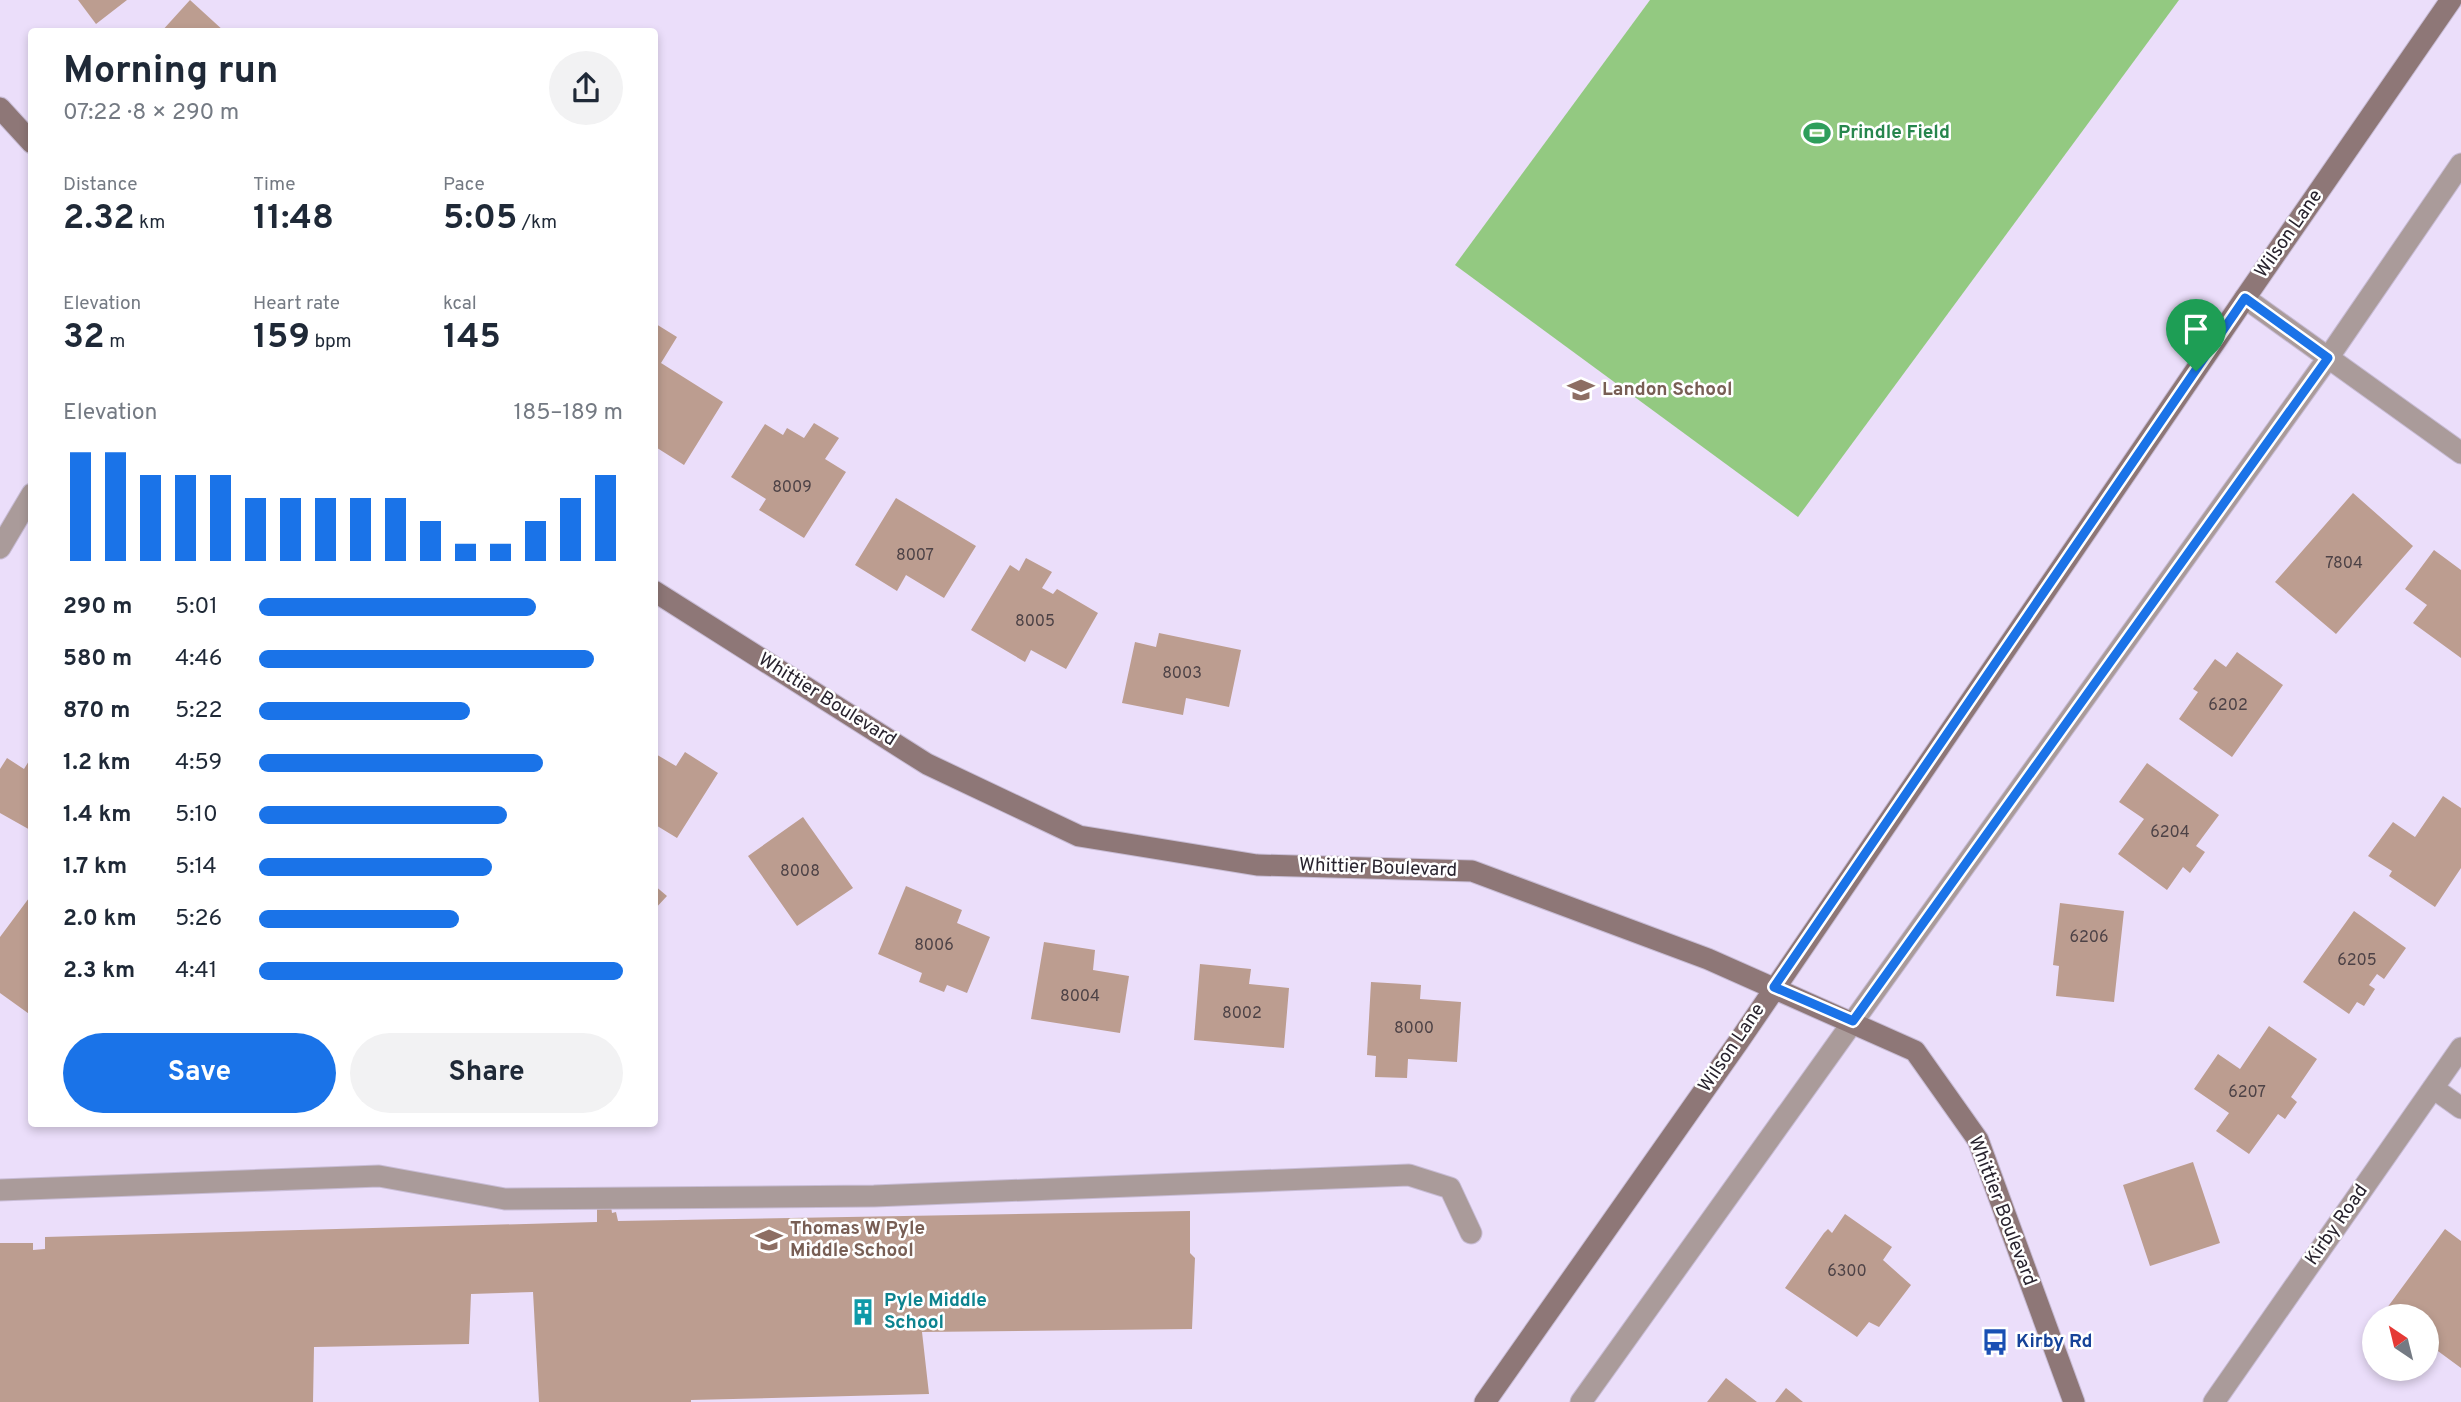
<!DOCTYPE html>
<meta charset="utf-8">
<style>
body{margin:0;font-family:Overpass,sans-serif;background:#f2f2f3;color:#1f2937;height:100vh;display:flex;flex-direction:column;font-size:26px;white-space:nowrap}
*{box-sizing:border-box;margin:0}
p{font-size:23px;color:#747a83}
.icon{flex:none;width:38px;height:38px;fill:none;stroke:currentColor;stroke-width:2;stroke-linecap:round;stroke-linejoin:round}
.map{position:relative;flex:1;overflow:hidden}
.side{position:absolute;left:28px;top:28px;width:630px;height:1099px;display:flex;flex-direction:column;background:#fff;border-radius:7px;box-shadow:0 4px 10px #0003}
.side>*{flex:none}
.needle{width:46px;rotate:325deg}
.buttons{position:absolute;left:2362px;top:1304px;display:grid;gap:14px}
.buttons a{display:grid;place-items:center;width:77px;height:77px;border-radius:50%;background:#fff;box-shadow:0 4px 10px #0003;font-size:35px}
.pin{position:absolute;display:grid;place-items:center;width:60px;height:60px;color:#fff;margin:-72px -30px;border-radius:50% 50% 50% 0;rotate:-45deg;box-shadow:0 0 7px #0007}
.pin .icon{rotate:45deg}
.round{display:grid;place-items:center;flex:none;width:74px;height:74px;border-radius:37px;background:#f2f2f3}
.headline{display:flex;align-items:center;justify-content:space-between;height:119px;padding:0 35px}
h1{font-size:38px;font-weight:700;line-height:52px}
.stats{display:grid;grid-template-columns:repeat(3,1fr);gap:10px;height:119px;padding:7px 35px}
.stats div{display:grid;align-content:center}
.stats b{font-size:35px;font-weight:700}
.stats small{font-size:19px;font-weight:400}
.stats p{font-size:19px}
.chart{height:196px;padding:14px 35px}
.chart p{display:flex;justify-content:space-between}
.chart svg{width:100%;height:126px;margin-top:7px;stroke:#1a73e8;stroke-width:6}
.primary-button{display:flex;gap:14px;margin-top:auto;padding:14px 35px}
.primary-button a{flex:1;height:80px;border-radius:42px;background:#1a73e8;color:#fff;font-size:28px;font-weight:700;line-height:80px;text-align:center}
.primary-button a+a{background:#f2f2f3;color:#1f2937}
ul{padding:0 35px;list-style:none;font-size:23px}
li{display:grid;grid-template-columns:112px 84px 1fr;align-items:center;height:52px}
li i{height:18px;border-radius:9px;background:#1a73e8}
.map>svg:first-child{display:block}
</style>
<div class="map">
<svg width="2461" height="1402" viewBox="0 0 2461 1402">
<rect width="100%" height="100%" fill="#ebdefa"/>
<path fill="#93c981" d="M 1650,0 L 2179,0 L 1798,517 L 1455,265 Z"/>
<path fill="#bc9d90" d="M 78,0 L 127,0 L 96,24 Z
M 190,0 L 225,32 L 161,32 Z
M 656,324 L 677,337 L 661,363 L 723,402 L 684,465 L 654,446 Z
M 814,423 L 839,438 L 825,459 L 846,472 L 804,538 L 759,510 L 766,499 L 731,477 L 765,424 L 783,435 L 787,428 L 804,438 Z
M 2353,493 L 2413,546 L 2336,634 L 2275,582 Z
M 896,498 L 976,546 L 944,598 L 906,575 L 897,591 L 855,565 Z
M 2434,550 L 2461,570 L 2461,658 L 2413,623 L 2427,605 L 2405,589 Z
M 1026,558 L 1052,572 L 1042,588 L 1053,594 L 1057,589 L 1098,613 L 1066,669 L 1031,650 L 1025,662 L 971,630 L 1010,565 L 1019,571 Z
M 1159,633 L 1241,650 L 1229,707 L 1186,698 L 1183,715 L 1122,703 L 1135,642 L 1156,647 Z
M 2237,652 L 2283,685 L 2232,757 L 2179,719 L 2198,692 L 2193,689 L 2215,659 L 2226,667 Z
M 685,752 L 718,773 L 677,838 L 654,824 L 654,753 L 676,766 Z
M 32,756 L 32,831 L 0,813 L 0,769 L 7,758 L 24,769 Z
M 2147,763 L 2219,815 L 2196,846 L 2205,852 L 2190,873 L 2183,867 L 2167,890 L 2118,854 L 2144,819 L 2119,802 Z
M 2443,796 L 2461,808 L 2461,868 L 2435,907 L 2389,876 L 2392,871 L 2368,856 L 2393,822 L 2415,837 Z
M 803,817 L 853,888 L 797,926 L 748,856 Z
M 654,885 L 667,896 L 654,910 Z
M 906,886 L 962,910 L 957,923 L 990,937 L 967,993 L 947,985 L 944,992 L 919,982 L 922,973 L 878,954 Z
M 32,894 L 32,1016 L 0,993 L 0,937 Z
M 2060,903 L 2124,911 L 2114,1002 L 2056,996 L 2059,966 L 2053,965 Z
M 2354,911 L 2406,948 L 2384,979 L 2377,974 L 2369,985 L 2375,989 L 2364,1006 L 2357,1002 L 2349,1014 L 2303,982 Z
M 1044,942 L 1095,950 L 1093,970 L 1129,976 L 1120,1033 L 1031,1019 Z
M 1200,964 L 1251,969 L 1249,984 L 1289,988 L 1284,1048 L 1194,1040 Z
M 1371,982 L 1421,985 L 1420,999 L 1461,1002 L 1457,1062 L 1408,1059 L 1407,1078 L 1375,1077 L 1376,1056 L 1367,1055 Z
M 2269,1026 L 2317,1059 L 2291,1097 L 2297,1102 L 2285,1119 L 2278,1114 L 2249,1154 L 2216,1131 L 2229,1113 L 2194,1089 L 2218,1054 L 2240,1069 Z
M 2193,1162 L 2220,1243 L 2150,1266 L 2123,1185 Z
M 611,1206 L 612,1213 L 616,1212 L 618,1221 L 1190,1211 L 1190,1253 L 1195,1258 L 1192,1329 L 922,1332 L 929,1394 L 691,1400 L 691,1402 L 539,1402 L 533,1292 L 471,1294 L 469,1344 L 314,1347 L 313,1402 L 0,1402 L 0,1243 L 33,1243 L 33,1250 L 45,1249 L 45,1237 L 597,1222 L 597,1207 Z
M 1845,1214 L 1892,1247 L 1883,1260 L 1911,1285 L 1879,1327 L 1869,1322 L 1857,1337 L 1785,1288 L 1824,1233 L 1828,1229 L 1832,1233 Z
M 2445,1229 L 2461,1241 L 2461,1368 L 2427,1343 L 2427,1316 L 2390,1316 L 2384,1312 Z
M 1726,1378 L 1757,1402 L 1707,1402 Z
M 1786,1388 L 1803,1402 L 1775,1402 Z"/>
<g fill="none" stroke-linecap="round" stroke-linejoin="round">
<defs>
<path id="lane" d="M 0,1190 L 379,1176 L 505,1199 L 874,1196 L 1409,1175 L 1450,1188 L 1471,1233"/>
<path id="street" d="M 2245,298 L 2461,453
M 0,548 L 32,494
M 2433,1088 L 2461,1108
M 1581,1402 L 2328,358 L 2461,164
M 2214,1402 L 2461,1048"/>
<path id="secondary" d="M 0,108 L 32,143
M 654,591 L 927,764 L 1079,836 L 1257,865 L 1472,871 L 1708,959 L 1915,1051 L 1978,1140 L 2074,1402
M 1485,1402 L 1739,1041 L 2245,298 L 2451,0"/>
</defs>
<use href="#lane" stroke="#c8bcd5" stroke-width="23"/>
<use href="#street" stroke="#c8bcd5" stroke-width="23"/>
<use href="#secondary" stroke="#c8bcd5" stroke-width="23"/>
<use href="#lane" stroke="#aa9b9a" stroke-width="21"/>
<use href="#street" stroke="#aa9b9a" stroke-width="21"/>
<use href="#secondary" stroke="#8e7777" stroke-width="21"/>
</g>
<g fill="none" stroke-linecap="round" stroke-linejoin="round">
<defs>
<path id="route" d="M 2245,298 L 2328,358 L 1853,1021 L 1774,987 Z"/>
</defs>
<use href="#route" stroke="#fff" stroke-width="14"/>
<use href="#route" stroke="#1a73e8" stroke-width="9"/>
</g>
<defs>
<symbol id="stadium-bare" viewBox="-9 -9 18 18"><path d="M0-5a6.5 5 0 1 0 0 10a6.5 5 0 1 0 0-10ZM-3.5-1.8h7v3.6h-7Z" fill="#2e9e5b" stroke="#fff" stroke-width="2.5" paint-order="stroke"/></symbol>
<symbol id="school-bare" viewBox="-9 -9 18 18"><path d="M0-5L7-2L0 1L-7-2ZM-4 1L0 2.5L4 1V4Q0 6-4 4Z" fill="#8d6e63" stroke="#fff" stroke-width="2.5" paint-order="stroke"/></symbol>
<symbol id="building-bare" viewBox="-9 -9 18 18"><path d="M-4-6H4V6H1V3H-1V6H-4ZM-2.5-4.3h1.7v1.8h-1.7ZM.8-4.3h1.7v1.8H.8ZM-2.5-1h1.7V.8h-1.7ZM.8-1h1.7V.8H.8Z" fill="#0f9aa8" stroke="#fff" stroke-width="2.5" paint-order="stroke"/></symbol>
<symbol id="bus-bare" viewBox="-9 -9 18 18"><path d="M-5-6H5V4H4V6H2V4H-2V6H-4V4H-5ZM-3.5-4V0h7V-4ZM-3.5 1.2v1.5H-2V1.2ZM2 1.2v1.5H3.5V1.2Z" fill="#1a4fb4" stroke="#fff" stroke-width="2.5" paint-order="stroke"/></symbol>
</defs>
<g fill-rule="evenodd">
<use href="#stadium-bare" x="1798" y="114" width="38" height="38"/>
<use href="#school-bare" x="1562" y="371" width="38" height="38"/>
<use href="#school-bare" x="750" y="1221" width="38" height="38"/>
<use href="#building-bare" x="844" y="1293" width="38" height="38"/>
<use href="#bus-bare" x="1976" y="1323" width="38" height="38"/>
</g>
<g text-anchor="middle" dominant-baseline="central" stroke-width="5" stroke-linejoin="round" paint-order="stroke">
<g font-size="16" fill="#4d4246">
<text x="792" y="488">8009</text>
<text x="915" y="556">8007</text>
<text x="2344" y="564">7804</text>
<text x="1035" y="622">8005</text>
<text x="1182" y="674">8003</text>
<text x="2228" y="706">6202</text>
<text x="2170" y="833">6204</text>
<text x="800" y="872">8008</text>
<text x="2089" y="938">6206</text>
<text x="934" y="946">8006</text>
<text x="2357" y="961">6205</text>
<text x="1080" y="997">8004</text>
<text x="1242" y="1014">8002</text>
<text x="1414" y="1029">8000</text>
<text x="2247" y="1093">6207</text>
<text x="1847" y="1272">6300</text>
</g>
<g font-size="19" font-weight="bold" fill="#27864d" stroke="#fff" text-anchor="start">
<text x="1838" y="133">Prindle Field</text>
</g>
<g font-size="19" fill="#28232e" stroke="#fff">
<text transform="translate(2289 234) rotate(-55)">Wilson Lane</text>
<text transform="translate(827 700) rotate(32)">Whittier Boulevard</text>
<text transform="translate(1378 868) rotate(2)">Whittier Boulevard</text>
<text transform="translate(1732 1048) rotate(-56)">Wilson Lane</text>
<text transform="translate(2002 1211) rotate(69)">Whittier Boulevard</text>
<text transform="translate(2337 1225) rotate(-55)">Kirby Road</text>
</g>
<g font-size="19" font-weight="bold" fill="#785e54" stroke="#fff" text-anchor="start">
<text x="1602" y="390">Landon School</text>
<text x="790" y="1229">Thomas W Pyle<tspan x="790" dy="22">Middle School</tspan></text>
</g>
<g font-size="19" font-weight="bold" fill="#0d838f" stroke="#fff" text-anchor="start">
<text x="884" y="1301">Pyle Middle<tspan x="884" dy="22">School</tspan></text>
</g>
<g font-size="19" font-weight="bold" fill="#164399" stroke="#fff" text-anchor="start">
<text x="2016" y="1342">Kirby Rd</text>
</g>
</g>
</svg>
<div class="buttons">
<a><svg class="needle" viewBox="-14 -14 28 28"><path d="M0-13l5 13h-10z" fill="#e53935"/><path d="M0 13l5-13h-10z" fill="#747a83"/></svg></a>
</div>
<div class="pin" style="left:2196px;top:371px;background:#1e9e55"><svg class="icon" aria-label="arrive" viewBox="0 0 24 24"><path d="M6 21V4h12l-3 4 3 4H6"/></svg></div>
<section class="side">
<div class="headline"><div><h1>Morning run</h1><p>07:22 · 8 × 290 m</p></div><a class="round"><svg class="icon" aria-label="share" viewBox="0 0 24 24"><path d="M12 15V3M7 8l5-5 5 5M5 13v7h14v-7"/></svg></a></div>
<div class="stats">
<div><p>Distance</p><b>2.32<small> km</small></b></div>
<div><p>Time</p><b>11:48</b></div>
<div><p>Pace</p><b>5:05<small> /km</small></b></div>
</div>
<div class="stats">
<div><p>Elevation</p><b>32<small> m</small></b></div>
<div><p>Heart rate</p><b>159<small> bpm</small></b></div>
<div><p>kcal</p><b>145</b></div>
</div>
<div class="chart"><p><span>Elevation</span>185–189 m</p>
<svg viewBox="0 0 160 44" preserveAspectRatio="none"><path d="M5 44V6M15 44V6M25 44V14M35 44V14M45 44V14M55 44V22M65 44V22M75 44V22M85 44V22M95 44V22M105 44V30M115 44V38M125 44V38M135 44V30M145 44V22M155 44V14"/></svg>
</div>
<ul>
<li><b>290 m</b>5:01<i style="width:76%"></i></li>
<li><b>580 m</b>4:46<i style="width:92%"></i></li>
<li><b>870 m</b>5:22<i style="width:58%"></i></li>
<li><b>1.2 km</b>4:59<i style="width:78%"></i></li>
<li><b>1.4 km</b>5:10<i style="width:68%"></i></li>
<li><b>1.7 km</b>5:14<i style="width:64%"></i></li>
<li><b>2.0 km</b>5:26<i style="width:55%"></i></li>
<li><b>2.3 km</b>4:41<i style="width:100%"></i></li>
</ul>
<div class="primary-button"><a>Save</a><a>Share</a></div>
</section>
</div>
